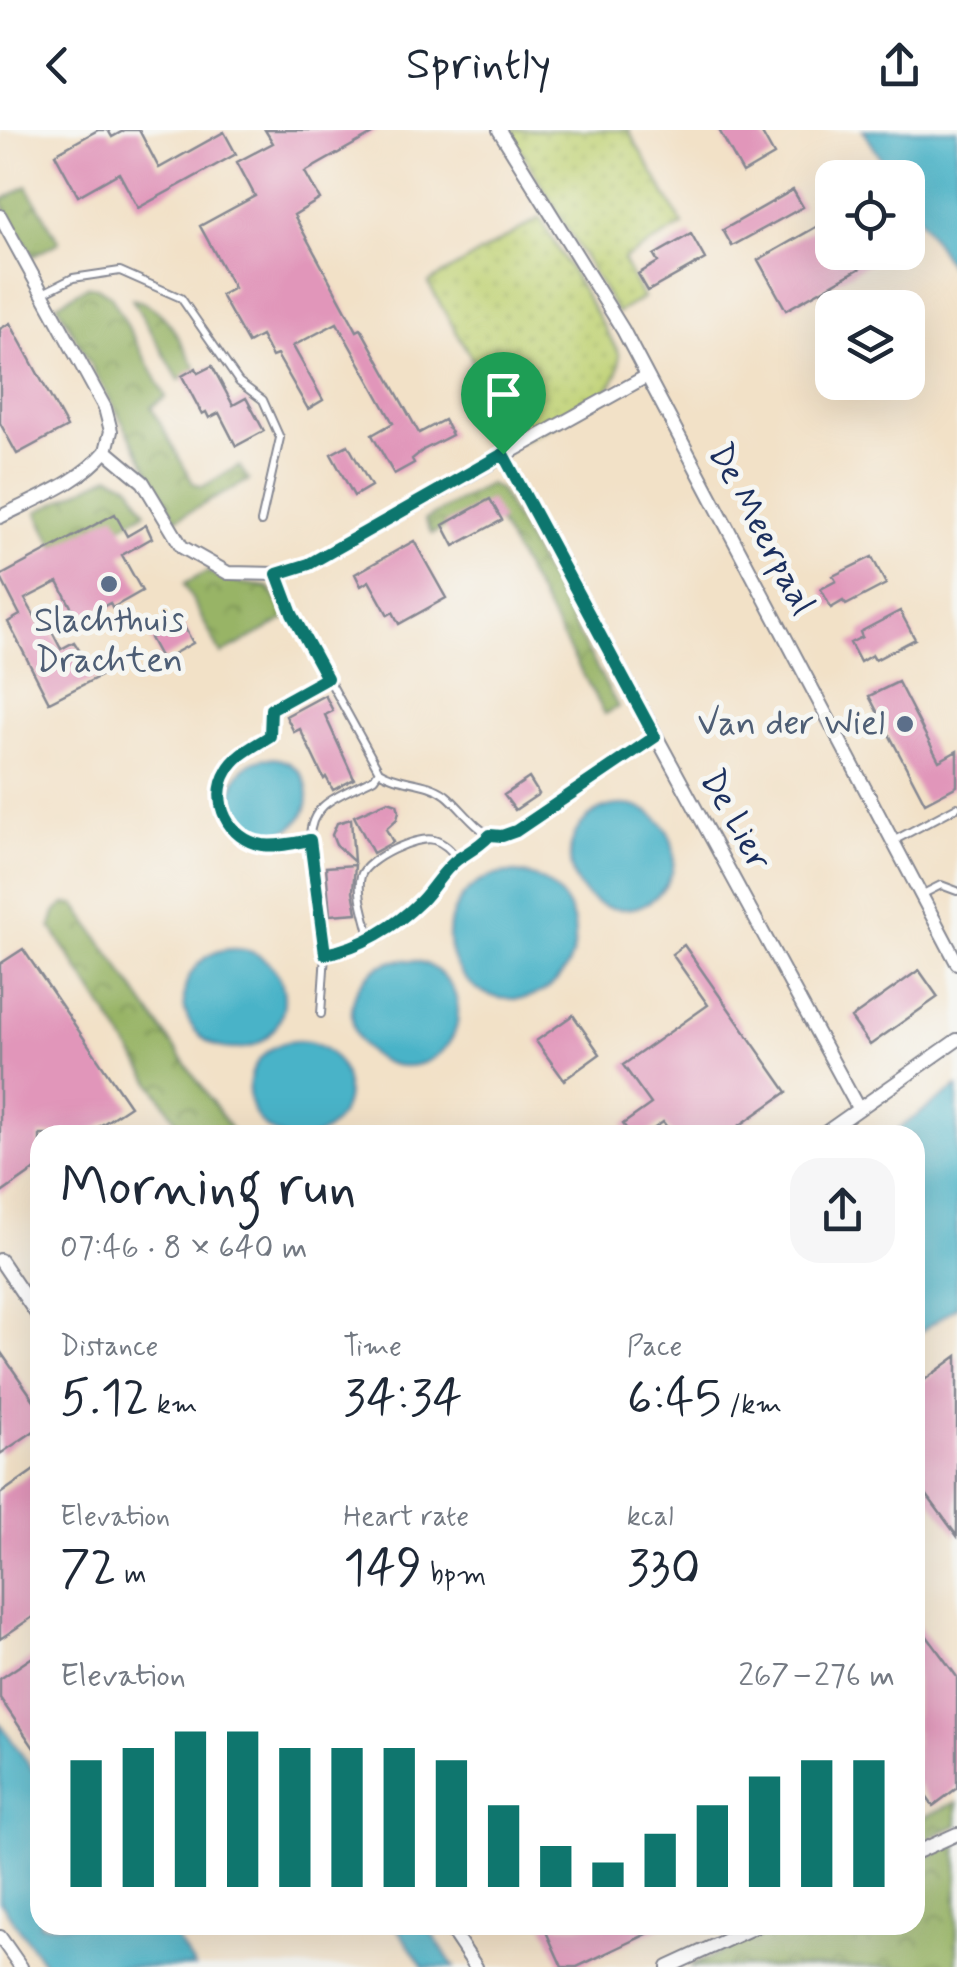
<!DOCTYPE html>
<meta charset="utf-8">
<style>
body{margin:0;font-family:Mynerve,sans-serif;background:#f6f6f7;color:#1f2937;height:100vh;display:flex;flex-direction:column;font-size:38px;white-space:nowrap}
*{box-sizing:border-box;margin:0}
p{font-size:32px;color:#747a83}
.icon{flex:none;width:55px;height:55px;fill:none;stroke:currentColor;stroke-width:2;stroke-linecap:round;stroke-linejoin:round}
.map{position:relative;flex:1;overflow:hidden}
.drawer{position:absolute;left:30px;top:995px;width:895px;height:810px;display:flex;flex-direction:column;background:#fff;border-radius:30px;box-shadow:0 10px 40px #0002}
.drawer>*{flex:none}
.tools{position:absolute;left:815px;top:30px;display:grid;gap:20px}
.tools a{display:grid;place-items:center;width:110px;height:110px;border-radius:20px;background:#fff;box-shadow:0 10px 40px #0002;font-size:50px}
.pin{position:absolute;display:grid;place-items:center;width:85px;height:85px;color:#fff;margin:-102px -42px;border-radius:50% 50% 50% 0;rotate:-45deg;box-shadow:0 0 10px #0007}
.pin .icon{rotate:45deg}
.round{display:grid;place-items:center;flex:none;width:105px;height:105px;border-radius:30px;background:#f6f6f7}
.headline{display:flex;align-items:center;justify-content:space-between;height:170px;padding:0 30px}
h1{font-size:55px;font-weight:600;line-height:75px}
.metrics{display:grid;grid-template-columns:repeat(3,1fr);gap:15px;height:170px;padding:10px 30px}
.metrics div{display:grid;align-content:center}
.metrics b{font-size:50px;font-weight:600}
.metrics small{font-size:28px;font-weight:400}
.metrics p{font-size:28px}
.chart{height:280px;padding:20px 30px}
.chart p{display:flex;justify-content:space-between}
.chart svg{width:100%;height:180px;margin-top:10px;stroke:#0f766e;stroke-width:6}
header{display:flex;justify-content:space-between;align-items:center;height:130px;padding:0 30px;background:#fff;font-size:45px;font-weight:600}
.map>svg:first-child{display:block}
</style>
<header><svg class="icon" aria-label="back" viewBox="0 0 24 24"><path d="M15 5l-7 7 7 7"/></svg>Sprintly<svg class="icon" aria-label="share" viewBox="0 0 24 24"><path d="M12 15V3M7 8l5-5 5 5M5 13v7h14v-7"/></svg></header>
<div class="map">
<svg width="957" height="1837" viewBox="0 0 957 1837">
<defs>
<pattern id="grass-dots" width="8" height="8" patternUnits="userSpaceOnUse" patternTransform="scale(2.5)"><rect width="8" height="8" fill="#c0d275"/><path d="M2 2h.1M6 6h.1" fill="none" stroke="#a4b568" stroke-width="1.8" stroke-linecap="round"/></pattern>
<pattern id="forest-crowns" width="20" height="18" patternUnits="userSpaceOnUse" patternTransform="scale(2.5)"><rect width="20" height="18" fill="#98b466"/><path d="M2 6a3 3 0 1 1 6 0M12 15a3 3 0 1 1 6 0" fill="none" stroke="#7b9357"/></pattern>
</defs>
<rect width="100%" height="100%" fill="#f6f6f2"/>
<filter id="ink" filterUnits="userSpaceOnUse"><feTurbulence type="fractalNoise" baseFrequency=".01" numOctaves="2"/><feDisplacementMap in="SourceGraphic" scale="20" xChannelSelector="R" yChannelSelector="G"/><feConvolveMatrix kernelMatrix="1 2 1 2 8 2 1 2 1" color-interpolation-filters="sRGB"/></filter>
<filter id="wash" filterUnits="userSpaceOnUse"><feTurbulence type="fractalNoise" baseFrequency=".0048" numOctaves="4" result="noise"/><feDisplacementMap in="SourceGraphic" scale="40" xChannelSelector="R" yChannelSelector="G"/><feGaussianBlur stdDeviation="2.25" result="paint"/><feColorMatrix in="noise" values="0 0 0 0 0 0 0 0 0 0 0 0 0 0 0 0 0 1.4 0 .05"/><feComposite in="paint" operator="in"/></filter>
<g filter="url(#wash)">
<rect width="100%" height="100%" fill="#f2e1c7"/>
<path fill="url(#grass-dots)" stroke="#6e806a" stroke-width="2.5" d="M 509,0 L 628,0 L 683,95 L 623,130 L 643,168 L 617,183 Z
M 540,88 L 619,223 C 627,269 554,293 520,312 L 428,153 Z"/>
<path fill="url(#forest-crowns)" stroke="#5a7262" stroke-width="2.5" d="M 27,56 L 59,112 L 33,126 L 1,71 Z
M 89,156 L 97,157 L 111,166 L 166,267 L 151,277 L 193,353 L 202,357 L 239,336 L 249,350 L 176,389 L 57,174 Z
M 132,169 C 167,176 181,212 197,241 L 179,250 Z
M 110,346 L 130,355 L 146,382 L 61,429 L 37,382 Z
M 489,354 L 499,359 L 618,577 L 605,584 L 498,391 L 478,378 L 432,404 L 425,390 Z
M 207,442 L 239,453 L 269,457 L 287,488 L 221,524 L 184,454 Z
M 65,774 L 75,774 L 235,1005 L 185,1005 L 51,797 L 55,782 Z
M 957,1672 L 957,1695 L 915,1714 L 915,1691 Z
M 957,1713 L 957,1837 L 689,1837 L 779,1795 L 915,1795 L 915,1732 Z"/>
<path fill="#4ab3c8" stroke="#327193" stroke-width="2.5" d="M 863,0 L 957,0 L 957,147 L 908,70 L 908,48 L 893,47 Z
M232 666a38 38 0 1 1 76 0a38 38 0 1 1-76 0Z
M570 727a52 52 0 1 1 104 0a52 52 0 1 1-104 0Z
M449 806a63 63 0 1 1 126 0a63 63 0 1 1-126 0Z
M184 869a50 50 0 1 1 100 0a50 50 0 1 1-100 0Z
M352 883a53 53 0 1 1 106 0a53 53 0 1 1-106 0Z
M249 960a49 49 0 1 1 98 0a49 49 0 1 1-98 0Z
M 957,957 L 957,1176 L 915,1206 L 915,1005 L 890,1005 Z
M 0,1593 L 40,1651 L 40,1795 L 167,1795 L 195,1837 L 46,1837 L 0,1771 Z
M 395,1795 L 426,1795 L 454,1837 L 423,1837 Z"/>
<g id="blocks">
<path fill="#e196ba" d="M 98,0 L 108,0 L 112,7 L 125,0 L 139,0 L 159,38 L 224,2 L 236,24 L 138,78 L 119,43 L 78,66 L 55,24 Z
M 265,0 L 379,0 L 305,42 L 320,69 L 294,85 L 357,201 L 361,199 L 419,303 L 444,290 L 452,305 L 423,320 L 412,329 L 414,333 L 394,344 L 372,305 L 393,293 L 337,193 L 293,216 L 323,270 L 308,279 L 277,225 L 272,227 L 261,206 L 248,213 L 221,165 L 234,158 L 200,96 L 255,66 L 237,32 L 273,13 Z
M 719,0 L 760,0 L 774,25 L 743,43 Z
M 793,60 L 803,77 L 732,116 L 723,100 Z
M 832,88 L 832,122 L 889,122 L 786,180 L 758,130 Z
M 691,104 L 705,129 L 648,161 L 638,144 L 658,132 L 654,125 Z
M 10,193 L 67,297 L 17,324 L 0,293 L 0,199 Z
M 212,236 L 233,275 L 246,268 L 264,301 L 236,316 L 219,283 L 209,288 L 206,282 L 202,284 L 182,246 L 196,238 L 198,243 Z
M 348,315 L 371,356 L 354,366 L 331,324 Z
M 490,369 L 502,390 L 454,416 L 443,395 Z
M 115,384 L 127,406 L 146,395 L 152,408 L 122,425 L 142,461 L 112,478 L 110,473 L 78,490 L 58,452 L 25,469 L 41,497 L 48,494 L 61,519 L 74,512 L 89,536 L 96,531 L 104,544 L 49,572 L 8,492 L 20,485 L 0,446 Z
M 414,411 L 446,468 L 399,494 L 393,482 L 388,485 L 369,451 L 361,456 L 355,444 Z
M 872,427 L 886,454 L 846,475 L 843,471 L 831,478 L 821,459 L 836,451 L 833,446 Z
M 900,481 L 915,509 L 875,530 L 872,525 L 860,532 L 850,513 L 862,507 L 860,502 Z
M 181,491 L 193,513 L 162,530 L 150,508 Z
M 898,552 L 939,631 L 957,621 L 957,656 L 925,673 L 869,566 Z
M 325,565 L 333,581 L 325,585 L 354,649 L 333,660 L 326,647 L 324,649 L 300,599 L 294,602 L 286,586 Z
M 529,648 L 539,664 L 515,680 L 504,665 Z
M 388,671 L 397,674 L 399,681 L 397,689 L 386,699 L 393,712 L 373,723 L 354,686 Z
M 351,689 L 354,732 L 336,715 L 332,705 L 337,693 Z
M 355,735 L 353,761 L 357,783 L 330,785 L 326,737 Z
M 684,815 L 787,962 L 726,1005 L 673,1005 L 663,992 L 645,1005 L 631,1005 L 623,994 L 651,974 L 623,935 L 708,875 L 672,824 Z
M 23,819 L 130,976 L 86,1005 L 40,1005 L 40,1036 L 0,1064 L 0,834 Z
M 919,840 L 938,867 L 870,915 L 851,888 Z
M 573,885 L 600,924 L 564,950 L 536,911 Z
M 0,1221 L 40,1279 L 40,1297 L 0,1324 Z
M 957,1226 L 957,1406 L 915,1349 L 915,1257 Z
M 40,1336 L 40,1482 L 0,1509 L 0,1364 Z
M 915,1490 L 957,1547 L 957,1658 L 933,1676 L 915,1651 Z
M 40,1522 L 40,1627 L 0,1568 L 0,1549 Z
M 543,1795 L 666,1795 L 577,1837 L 562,1837 Z"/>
</g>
</g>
<g filter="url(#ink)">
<use href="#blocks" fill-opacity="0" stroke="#868892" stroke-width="2.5"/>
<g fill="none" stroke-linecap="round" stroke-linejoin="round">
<defs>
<path id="lane" d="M 43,163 L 73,148 L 120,141 L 181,168 L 239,252 L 263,270 L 280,308 L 261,392
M 278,445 L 293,484 L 379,641 C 399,654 426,650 446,665 C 460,676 476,701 494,706 C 502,708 508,704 516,701 L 655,607
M 327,548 L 271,579 L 270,607 C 255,616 236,625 227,641 C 209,671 229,710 262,715 C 278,717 295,713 310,710 C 309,671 343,665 374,648 L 379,641
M 310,710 L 325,824 L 321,884
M 893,711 L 957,677
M 921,765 L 941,755 L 957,761
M 370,808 C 367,790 356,764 361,746 C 366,729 417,705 434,710 C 445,713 451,721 458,729
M 325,824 L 357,816 L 406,783 L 458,729 L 476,719 L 489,705"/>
<path id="street" d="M 499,0 L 623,200 L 957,833
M 0,86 L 105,278 L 111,301 L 106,321 L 143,352 L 182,417 L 228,443 L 277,444 L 309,434 L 647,246
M 503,324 L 858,978
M 0,387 C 37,368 79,353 106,321
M 822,1005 L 957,910
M 0,1130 L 40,1189
M 915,1723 L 957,1704
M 448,1795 L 476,1837
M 0,1807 L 21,1837
M 668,1837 L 759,1795"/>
</defs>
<use href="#lane" stroke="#868892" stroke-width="10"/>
<use href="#street" stroke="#868892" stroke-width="16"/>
<use href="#lane" stroke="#fff" stroke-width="6"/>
<use href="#street" stroke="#fff" stroke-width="12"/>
</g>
</g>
<g fill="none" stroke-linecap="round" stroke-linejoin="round" filter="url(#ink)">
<defs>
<path id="route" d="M 503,324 L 655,607 L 516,701 L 502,706 L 490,705 C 480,716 470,721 458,729 C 443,740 434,758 421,771 C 395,797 361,817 325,824 L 310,710 C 295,713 278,717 262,715 C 229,710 209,671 227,641 C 236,624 255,616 270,606 L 271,579 L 327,548 L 292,484 L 277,444 L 309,434 Z"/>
</defs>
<use href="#route" stroke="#fff" stroke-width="20"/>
<use href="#route" stroke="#0f766e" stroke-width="12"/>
</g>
<g fill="#5c6f8a" stroke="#f6f6f2" stroke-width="4">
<circle cx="109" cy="454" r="10"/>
<circle cx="905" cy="594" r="10"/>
</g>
<g text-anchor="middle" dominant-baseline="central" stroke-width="10" stroke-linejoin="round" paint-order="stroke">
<g font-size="35" fill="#1b2f5e" stroke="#f6f6f2">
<text transform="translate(761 399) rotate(62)">De Meerpaal</text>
<text transform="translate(735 690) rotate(61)">De Lier</text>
</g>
<g font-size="35" fill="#4e5e75" stroke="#f6f6f2">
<text x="109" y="491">Slachthuis<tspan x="109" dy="40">Drachten</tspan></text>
<text x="885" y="594" text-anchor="end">Van der Wiel</text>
</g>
</g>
</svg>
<div class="tools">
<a><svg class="icon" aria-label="locate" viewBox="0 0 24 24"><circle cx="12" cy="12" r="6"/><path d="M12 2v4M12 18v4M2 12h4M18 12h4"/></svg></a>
<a><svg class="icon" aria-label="layers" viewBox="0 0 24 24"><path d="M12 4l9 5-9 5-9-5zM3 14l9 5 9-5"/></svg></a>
</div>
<div class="pin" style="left:503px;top:324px;background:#1e9e55"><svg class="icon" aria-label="arrive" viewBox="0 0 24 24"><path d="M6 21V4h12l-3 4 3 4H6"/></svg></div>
<section class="drawer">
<div class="headline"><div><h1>Morning run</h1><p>07:46 · 8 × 640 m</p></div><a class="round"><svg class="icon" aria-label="share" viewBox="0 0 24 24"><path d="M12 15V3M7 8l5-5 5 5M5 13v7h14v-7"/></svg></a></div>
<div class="metrics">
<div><p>Distance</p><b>5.12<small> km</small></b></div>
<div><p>Time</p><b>34:34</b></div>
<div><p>Pace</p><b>6:45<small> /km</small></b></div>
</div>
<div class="metrics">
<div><p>Elevation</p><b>72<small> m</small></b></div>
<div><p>Heart rate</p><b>149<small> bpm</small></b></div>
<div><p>kcal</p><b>330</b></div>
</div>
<div class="chart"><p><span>Elevation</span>267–276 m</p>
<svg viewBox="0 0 160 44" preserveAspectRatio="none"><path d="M5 44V13M15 44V10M25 44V6M35 44V6M45 44V10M55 44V10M65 44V10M75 44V13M85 44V24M95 44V34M105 44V38M115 44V31M125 44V24M135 44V17M145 44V13M155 44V13"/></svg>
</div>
</section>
</div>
